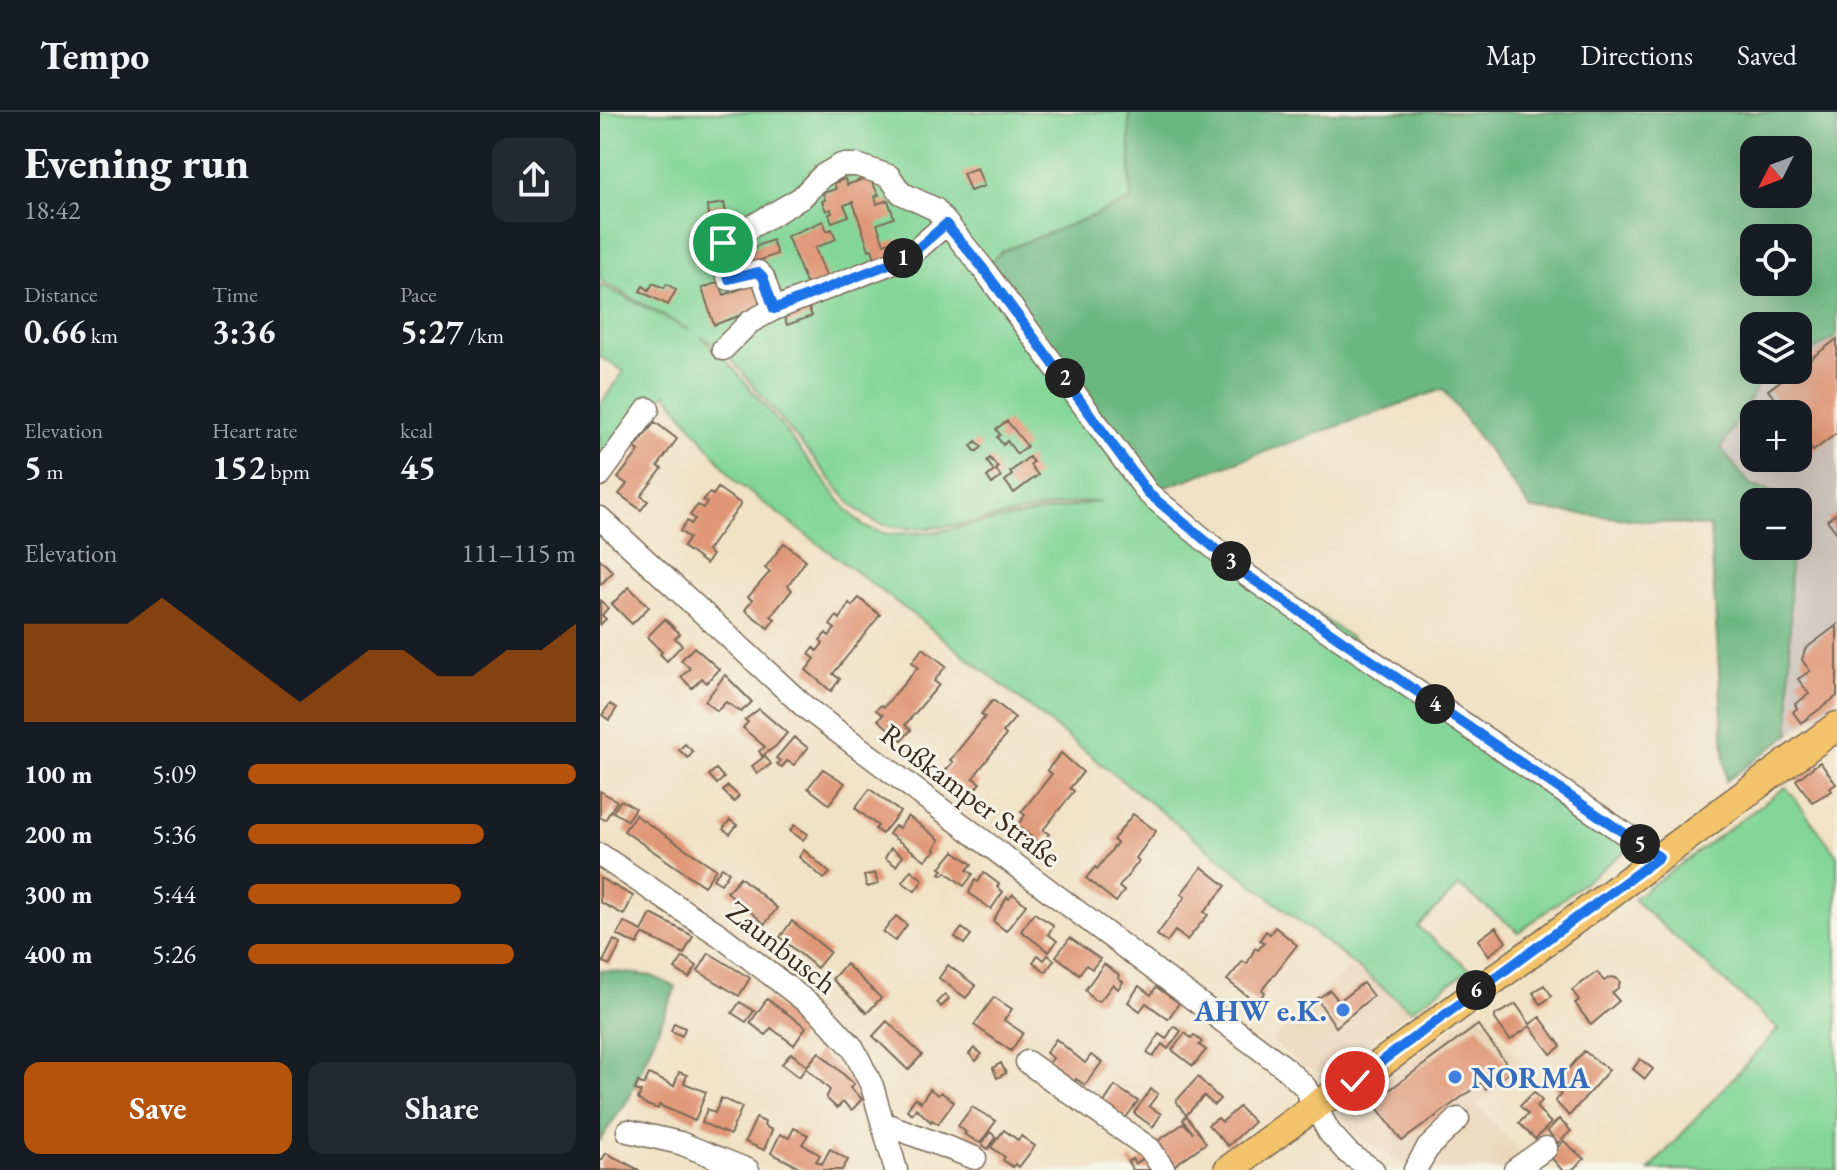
<!DOCTYPE html>
<meta charset="utf-8">
<style>
body{margin:0;font-family:"EB Garamond",serif;background:#242831;color:#f1f3f6;height:100vh;display:flex;flex-direction:column;font-size:30px;white-space:nowrap}
*{box-sizing:border-box;margin:0}
p{font-size:26px;color:#9ea1a6}
.icon{flex:none;width:44px;height:44px;fill:none;stroke:currentColor;stroke-width:2;stroke-linecap:round;stroke-linejoin:round}
.map{position:relative;flex:1;overflow:hidden}
.sheet{display:flex;flex-direction:column;background:#171b24;width:600px}
.sheet>*{flex:none}
.needle{width:52px;rotate:228deg}
.buttons{position:absolute;left:1140px;top:24px;display:grid;gap:16px}
.buttons a{display:grid;place-items:center;width:72px;height:72px;border-radius:16px;background:#171b24;box-shadow:0 8px 32px #0002;font-size:40px}
.pin{position:absolute;display:grid;place-items:center;width:68px;height:68px;color:#fff;margin:-34px;border:4px solid #fff;border-radius:50%;box-shadow:0 2px 8px #0007}
.km{position:absolute;width:40px;height:40px;margin:-20px;border-radius:50%;background:#222;color:#fff;font-size:22px;line-height:40px;text-align:center}
.round{display:grid;place-items:center;flex:none;width:84px;height:84px;border-radius:16px;background:#242831}
.head{display:flex;align-items:center;justify-content:space-between;height:136px;padding:0 24px}
h1{font-size:44px;font-weight:700;line-height:60px}
.metrics{display:grid;grid-template-columns:repeat(3,1fr);gap:12px;height:136px;padding:8px 24px}
.metrics div{display:grid;align-content:center}
.metrics b{font-size:34px;font-weight:700}
.metrics small{font-size:22px;font-weight:400}
.metrics p{font-size:22px}
.chart{height:224px;padding:16px 24px}
.chart p{display:flex;justify-content:space-between}
.chart svg{width:100%;height:144px;margin-top:8px;fill:#b45309;opacity:.7}
.primary-button{display:flex;gap:16px;margin-top:auto;padding:16px 24px}
.primary-button a{flex:1;height:92px;border-radius:16px;background:#b45309;color:#fff;font-size:32px;font-weight:700;line-height:92px;text-align:center}
.primary-button a+a{background:#242831;color:#f1f3f6}
ul{padding:0 24px;list-style:none;font-size:26px}
li{display:grid;grid-template-columns:128px 96px 1fr;align-items:center;height:60px}
li i{height:20px;border-radius:10px;background:#b45309}
header{display:flex;align-items:center;gap:48px;box-sizing:border-box;height:112px;padding:0 40px;background:#171b24;border-bottom:2px solid #363941}
header strong{font-size:38px}
nav{display:flex;gap:44px;margin-inline-start:auto;font-size:28px}
main{display:flex;flex:1;min-height:0}
.map>svg:first-child{display:block}
</style>
<header>
<strong>Tempo</strong>
<nav><a>Map</a><a>Directions</a><a>Saved</a></nav>
</header>
<main>
<section class="sheet">
<div class="head"><div><h1>Evening run</h1><p>18:42</p></div><a class="round"><svg class="icon" aria-label="share" viewBox="0 0 24 24"><path d="M12 15V3M7 8l5-5 5 5M5 13v7h14v-7"/></svg></a></div>
<div class="metrics">
<div><p>Distance</p><b>0.66<small> km</small></b></div>
<div><p>Time</p><b>3:36</b></div>
<div><p>Pace</p><b>5:27<small> /km</small></b></div>
</div>
<div class="metrics">
<div><p>Elevation</p><b>5<small> m</small></b></div>
<div><p>Heart rate</p><b>152<small> bpm</small></b></div>
<div><p>kcal</p><b>45</b></div>
</div>
<div class="chart"><p><span>Elevation</span>111–115 m</p>
<svg viewBox="0 0 160 44" preserveAspectRatio="none"><path d="M0 44V14L10 14L20 14L30 14L40 6L50 14L60 22L70 30L80 38L90 30L100 22L110 22L120 30L130 30L140 22L150 22L160 14V44z"/></svg>
</div>
<ul>
<li><b>100 m</b>5:09<i style="width:100%"></i></li>
<li><b>200 m</b>5:36<i style="width:72%"></i></li>
<li><b>300 m</b>5:44<i style="width:65%"></i></li>
<li><b>400 m</b>5:26<i style="width:81%"></i></li>
</ul>
<div class="primary-button"><a>Save</a><a>Share</a></div>
</section>
<div class="map">
<svg width="1237" height="1058" viewBox="0 0 1237 1058">
<rect width="100%" height="100%" fill="#f7f3e8"/>
<filter id="ink" filterUnits="userSpaceOnUse"><feTurbulence type="fractalNoise" baseFrequency=".0125" numOctaves="2"/><feDisplacementMap in="SourceGraphic" scale="16" xChannelSelector="R" yChannelSelector="G"/><feConvolveMatrix kernelMatrix="1 2 1 2 8 2 1 2 1" color-interpolation-filters="sRGB"/></filter>
<filter id="wash" filterUnits="userSpaceOnUse"><feTurbulence type="fractalNoise" baseFrequency=".006" numOctaves="4" result="noise"/><feDisplacementMap in="SourceGraphic" scale="32" xChannelSelector="R" yChannelSelector="G"/><feGaussianBlur stdDeviation="1.8" result="paint"/><feColorMatrix in="noise" values="0 0 0 0 0 0 0 0 0 0 0 0 0 0 0 0 0 1.4 0 .05"/><feComposite in="paint" operator="in"/></filter>
<g filter="url(#wash)">
<rect width="100%" height="100%" fill="#f0e2c5"/>
<path fill="#ead4b8" d="M 753,852 L 811,898 L 728,960 L 719,960 L 706,955 L 671,929 Z
M 878,899 L 926,957 L 876,992 L 924,1044 L 904,1058 L 813,1058 L 754,1021 L 740,1001 Z"/>
<path fill="#ccc2b9" fill-rule="evenodd" d="M 1237,224 L 1237,587 L 1190,622 L 1190,434 L 1198,434 L 1198,390 L 1195,390 L 1195,385 L 1151,374 L 1120,336 L 1158,273 L 1183,258 L 1198,258 L 1198,248 ZM 1154,302 L 1198,302 L 1198,346 L 1154,346 Z"/>
<path fill="#83d698" stroke="#5f805b" stroke-width="2" fill-rule="evenodd" d="M 0,0 L 529,0 L 531,89 L 403,139 L 383,155 L 548,381 L 1037,730 L 919,820 L 859,774 L 818,815 L 870,857 L 811,898 L 315,504 L 136,370 L 66,281 L 0,357 L 0,293 L 24,259 L 0,245 L 0,172 L 89,218 L 0,168 ZM 101,225 L 123,237 L 251,392 C 259,398 266,406 276,410 C 333,432 439,389 501,389 L 334,420 L 287,422 L 265,415 L 249,400 L 167,296 L 125,247 Z
M 1186,675 L 1237,743 L 1237,1058 L 1049,1058 L 1178,917 L 1033,787 Z"/>
<path fill="#6ab780" stroke="#52704f" stroke-width="2" fill-rule="evenodd" d="M 529,0 L 1237,0 L 1237,224 L 1198,248 L 1198,214 L 1154,214 L 1154,258 L 1183,258 L 1158,273 L 1121,336 L 1151,374 L 1196,385 L 1195,390 L 1154,390 L 1154,434 L 1190,434 L 1190,622 L 1126,669 L 1110,415 L 931,397 L 843,277 L 548,381 L 382,155 L 403,139 L 531,89 ZM 1154,38 L 1198,38 L 1198,82 L 1154,82 ZM 1154,126 L 1198,126 L 1198,170 L 1154,170 Z
M 0,858 L 52,864 L 76,875 L 29,986 L 0,1028 Z"/>
<g id="blocks">
<path fill="#e09777" d="M 377,56 L 384,74 L 370,79 L 363,61 Z
M 269,65 L 279,83 L 275,84 L 277,92 L 288,88 L 294,106 L 277,112 L 284,132 L 300,127 L 305,141 L 276,150 L 272,137 L 269,138 L 253,90 L 244,93 L 249,104 L 232,110 L 229,102 L 232,101 L 231,97 L 226,99 L 222,89 L 225,88 L 223,81 L 236,77 L 234,71 L 245,67 L 247,73 Z
M 124,91 L 126,101 L 108,104 L 107,94 Z
M 223,109 L 227,119 L 232,117 L 236,127 L 215,136 L 229,171 L 209,178 L 187,124 Z
M 172,128 L 177,142 L 130,159 L 126,146 Z
M 119,170 L 124,183 L 154,172 L 163,195 L 114,213 L 102,176 Z
M 53,171 L 64,176 L 67,172 L 76,178 L 68,193 L 40,179 L 43,174 L 49,178 Z
M 207,192 L 212,204 L 187,213 L 183,201 Z
M 1237,227 L 1237,321 L 1213,339 L 1202,325 L 1198,328 L 1198,302 L 1186,302 L 1168,278 Z
M 407,309 L 427,334 L 417,342 L 407,329 L 403,333 L 397,325 L 400,323 L 396,317 Z
M 55,310 L 77,327 L 58,354 L 62,357 L 41,384 L 48,389 L 41,398 L 19,382 L 27,372 L 18,366 L 39,339 L 35,336 Z
M 376,329 L 382,335 L 376,340 L 371,334 Z
M 429,345 L 433,350 L 430,353 L 438,363 L 414,381 L 405,369 L 412,363 L 410,360 Z
M 390,346 L 398,356 L 396,358 L 401,365 L 392,372 L 387,365 L 394,359 L 387,349 Z
M 118,376 L 141,392 L 107,439 L 112,443 L 106,452 L 83,435 L 89,426 L 80,419 L 87,409 L 91,412 L 95,407 L 90,403 L 98,393 L 103,396 L 107,391 L 103,388 L 109,381 L 113,383 Z
M 1237,401 L 1237,421 L 1227,408 Z
M 184,431 L 206,448 L 188,474 L 192,478 L 171,504 L 175,507 L 168,516 L 145,498 L 152,488 L 148,485 L 170,460 L 165,456 Z
M 0,447 L 13,460 L 0,473 Z
M 29,475 L 49,495 L 32,512 L 12,492 Z
M 259,486 L 280,503 L 233,562 L 240,567 L 231,579 L 206,558 L 215,547 L 209,542 L 214,536 L 217,539 L 223,531 L 220,528 L 226,521 L 229,524 L 235,517 L 230,513 L 237,504 L 240,507 L 249,491 L 252,494 Z
M 0,488 L 8,496 L 2,503 L 6,507 L 0,513 Z
M 65,507 L 80,522 L 75,526 L 82,533 L 67,549 L 60,542 L 62,540 L 47,525 Z
M 1237,513 L 1237,584 L 1201,611 L 1193,600 L 1197,596 L 1195,592 L 1209,582 L 1198,567 L 1210,559 L 1202,548 L 1205,537 Z
M 94,535 L 119,557 L 106,571 L 102,566 L 92,576 L 81,565 L 90,556 L 81,548 Z
M 323,536 L 346,554 L 334,569 L 339,573 L 305,613 L 311,618 L 302,628 L 278,608 L 283,603 L 276,598 L 281,593 L 284,595 L 318,555 L 312,550 Z
M 125,563 L 152,590 L 141,600 L 126,590 L 117,599 L 105,589 Z
M 393,588 L 415,606 L 403,620 L 406,623 L 373,666 L 380,671 L 371,682 L 344,660 L 353,650 L 350,648 L 385,605 L 381,602 Z
M 10,592 L 17,596 L 9,608 L 2,603 Z
M 159,597 L 187,621 L 176,634 L 162,644 L 159,639 L 165,635 L 143,616 L 148,610 L 145,608 Z
M 194,625 L 208,636 L 194,653 L 187,649 L 182,655 L 177,652 L 180,649 L 176,646 Z
M 85,632 L 93,640 L 88,646 L 79,638 Z
M 461,641 L 483,660 L 470,676 L 474,679 L 443,718 L 449,722 L 441,732 L 417,714 L 425,703 L 421,700 L 452,662 L 447,658 Z
M 165,644 L 171,652 L 157,662 L 152,654 Z
M 1220,650 L 1236,672 L 1230,676 L 1232,679 L 1212,690 L 1196,668 Z
M 116,657 L 124,666 L 117,672 L 109,663 Z
M 223,657 L 245,671 L 229,692 L 208,676 Z
M 128,674 L 139,684 L 134,690 L 123,679 Z
M 270,677 L 300,700 L 282,722 L 275,717 L 278,714 L 255,696 Z
M 0,679 L 17,689 L 5,708 L 0,705 Z
M 21,688 L 35,696 L 27,708 L 13,700 Z
M 533,702 L 556,719 L 536,746 L 539,749 L 519,775 L 524,779 L 516,790 L 486,766 L 495,755 L 497,757 L 517,731 L 513,728 Z
M 35,703 L 116,757 L 104,774 L 24,719 Z
M 308,704 L 340,728 L 334,737 L 336,738 L 325,748 L 289,722 L 295,714 L 299,716 Z
M 130,708 L 137,713 L 130,722 L 123,717 Z
M 194,713 L 208,722 L 203,728 L 190,719 Z
M 291,736 L 303,744 L 296,754 L 285,746 Z
M 204,738 L 230,761 L 224,767 L 199,745 Z
M 354,739 L 372,752 L 367,758 L 373,762 L 364,774 L 346,760 L 343,763 L 340,761 L 343,758 L 340,756 Z
M 122,755 L 129,760 L 121,772 L 113,767 Z
M 602,755 L 626,774 L 604,800 L 608,803 L 587,828 L 575,819 L 567,830 L 557,823 L 585,785 L 581,782 Z
M 311,758 L 323,768 L 315,779 L 302,770 Z
M 275,761 L 278,772 L 267,775 L 264,764 Z
M 384,761 L 399,772 L 397,775 L 403,780 L 391,797 L 369,781 L 375,768 L 378,770 Z
M 140,765 L 177,796 L 165,812 L 127,780 Z
M 0,766 L 33,784 L 24,803 L 0,790 Z
M 413,782 L 426,793 L 406,819 L 393,809 L 407,785 L 409,787 Z
M 434,801 L 452,812 L 453,815 L 448,822 L 457,829 L 449,840 L 421,819 Z
M 51,802 L 93,824 L 84,842 L 43,822 L 37,833 L 17,823 L 24,810 L 42,819 Z
M 296,804 L 307,813 L 295,829 L 283,820 Z
M 192,809 L 230,840 L 217,856 L 180,825 Z
M 675,815 L 697,833 L 662,878 L 665,880 L 656,891 L 627,868 L 643,849 L 647,852 L 655,836 L 658,838 L 664,831 L 660,828 L 666,819 L 670,822 Z
M 896,815 L 906,830 L 889,843 L 878,828 Z
M 362,816 L 371,823 L 364,832 L 355,825 Z
M 470,826 L 500,847 L 492,857 L 486,853 L 479,862 L 456,844 Z
M 14,828 L 21,832 L 10,853 L 3,850 Z
M 109,841 L 150,866 L 139,884 L 98,859 Z
M 438,843 L 444,848 L 448,843 L 454,848 L 446,860 L 433,850 Z
M 83,845 L 97,854 L 89,866 L 75,857 Z
M 246,852 L 281,886 L 267,901 L 232,867 Z
M 504,852 L 519,863 L 518,866 L 523,870 L 518,877 L 513,872 L 500,889 L 494,888 L 485,878 Z
M 348,853 L 376,874 L 366,886 L 339,866 Z
M 997,860 L 1004,869 L 1011,865 L 1016,866 L 1020,870 L 1018,876 L 1012,881 L 1019,889 L 991,913 L 975,891 L 979,888 L 972,878 Z
M 763,871 L 773,884 L 736,915 L 717,887 L 730,878 L 739,889 Z
M 944,873 L 952,884 L 941,892 L 933,881 Z
M 539,874 L 551,883 L 556,875 L 579,891 L 568,907 L 546,891 L 540,899 L 528,890 Z
M 345,882 L 349,887 L 341,895 L 337,890 Z
M 394,885 L 412,897 L 404,908 L 423,921 L 411,939 L 374,913 Z
M 167,887 L 206,915 L 194,933 L 171,916 L 166,923 L 150,911 Z
M 140,890 L 154,899 L 146,910 L 132,901 Z
M 916,892 L 930,912 L 940,905 L 961,934 L 951,942 L 930,914 L 910,928 L 895,907 L 895,903 Z
M 287,909 L 322,943 L 308,958 L 273,924 Z
M 74,911 L 85,916 L 82,924 L 71,919 Z
M 878,913 L 912,959 L 886,977 L 881,971 L 802,1029 L 773,990 Z
M 574,914 L 581,919 L 568,937 L 562,932 L 553,945 L 547,941 L 559,922 L 566,927 Z
M 585,921 L 591,926 L 594,923 L 602,930 L 599,933 L 606,938 L 593,954 L 572,938 Z
M 456,927 L 485,951 L 491,943 L 502,950 L 485,973 L 476,967 L 473,971 L 448,953 L 453,946 L 446,941 Z
M 374,936 L 382,942 L 376,949 L 369,942 Z
M 984,939 L 1009,958 L 969,1004 L 955,989 L 961,982 L 953,975 Z
M 219,940 L 254,972 L 250,976 L 262,987 L 252,998 L 243,990 L 237,996 L 226,986 L 230,978 L 206,956 L 199,965 L 182,952 L 191,941 L 207,954 Z
M 1040,947 L 1053,957 L 1045,967 L 1033,957 Z
M 401,951 L 406,961 L 397,966 L 393,956 Z
M 79,960 L 87,963 L 84,971 L 106,980 L 95,1009 L 59,993 L 58,997 L 44,992 L 38,987 L 41,980 L 35,978 L 38,970 L 44,973 L 49,962 L 74,974 Z
M 598,965 L 620,987 L 614,993 L 604,984 L 586,1003 L 606,1031 L 572,1055 L 555,1031 L 584,1011 L 593,1021 L 583,1008 L 586,1003 L 576,989 Z
M 515,974 L 538,989 L 525,1007 L 503,992 Z
M 330,977 L 338,983 L 341,980 L 354,990 L 338,1012 L 332,1008 L 331,1010 L 316,996 L 312,1002 L 307,998 L 315,986 L 321,990 Z
M 551,977 L 558,982 L 549,994 L 561,1002 L 553,1015 L 534,1001 Z
M 934,980 L 942,989 L 936,995 L 951,1011 L 935,1027 L 919,1011 L 928,1002 L 920,994 Z
M 121,986 L 142,995 L 130,1023 L 102,1011 L 107,997 L 115,1001 Z
M 372,995 L 396,1009 L 380,1031 L 364,1022 L 366,1020 L 358,1014 Z
M 639,995 L 654,1010 L 628,1034 L 608,1013 L 618,1006 L 622,1010 Z
M 156,1006 L 165,1010 L 164,1014 L 172,1018 L 164,1038 L 145,1030 Z
M 959,1007 L 971,1019 L 958,1031 L 947,1019 Z
M 194,1016 L 208,1023 L 202,1032 L 220,1043 L 216,1049 L 222,1052 L 230,1037 L 248,1048 L 242,1058 L 205,1058 L 171,1041 L 180,1022 L 189,1026 Z
M 404,1018 L 418,1028 L 421,1024 L 435,1034 L 419,1055 L 415,1052 L 413,1055 L 403,1048 L 405,1045 L 391,1035 Z
M 390,1020 L 396,1025 L 388,1037 L 382,1032 Z
M 964,1029 L 984,1047 L 972,1058 L 962,1058 L 949,1043 Z
M 6,1041 L 39,1058 L 0,1058 L 0,1047 L 2,1048 Z
M 544,1046 L 551,1058 L 533,1058 L 528,1050 L 532,1047 L 535,1052 Z"/>
</g>
</g>
<g filter="url(#ink)">
<use href="#blocks" fill-opacity="0" stroke="#7a6a58" stroke-width="2"/>
<g fill="none" stroke-linecap="round" stroke-linejoin="round">
<defs>
<path id="minor" d="M 174,197 L 163,165 L 158,160 L 129,167 L 118,140 L 123,131 L 201,86 L 222,64 L 241,53 L 257,53 L 289,64 L 301,81 L 335,97 L 382,155 L 548,381 L 648,464 L 1059,745
M 123,237 L 150,210 L 174,197 L 309,144 L 346,112
M 0,363 L 48,297
M 0,406 L 205,595 L 684,955 L 705,975 L 729,1020 L 748,1041 L 773,1058
M 0,743 L 121,824 L 221,901 L 253,936 L 272,974 L 296,1058
M 427,950 L 550,1037 L 564,1058
M 285,1012 L 375,1046
M 28,1019 L 80,1031 L 148,1058
M 815,1058 L 827,1037 L 858,1007
M 915,1058 L 946,1036"/>
<path id="major" d="M 628,1058 L 715,994 L 780,952 L 1237,614"/>
</defs>
<use href="#minor" stroke="#7a6a58" stroke-width="25"/>
<use href="#major" stroke="#7a6a58" stroke-width="31"/>
<use href="#minor" stroke="#fff" stroke-width="22"/>
<use href="#major" stroke="#f2c36a" stroke-width="28"/>
</g>
</g>
<g fill="none" stroke-linecap="round" stroke-linejoin="round" filter="url(#ink)">
<defs>
<path id="route" d="M 123,131 L 118,140 L 129,167 L 158,160 L 163,165 L 174,197 L 309,144 L 346,112 L 382,155 L 548,381 L 648,464 L 1059,745 L 755,969"/>
</defs>
<use href="#route" stroke="#fff" stroke-width="16"/>
<use href="#route" stroke="#1a73e8" stroke-width="10"/>
</g>
<g fill="#3f7fe0" stroke="#f7f3e8" stroke-width="3">
<circle cx="743" cy="898" r="8"/>
<circle cx="855" cy="965" r="8"/>
</g>
<g text-anchor="middle" dominant-baseline="central" stroke-width="6" stroke-linejoin="round" paint-order="stroke">
<g font-size="30" fill="#3b2a1e" stroke="#f7f3e8">
<text transform="translate(371 683) rotate(37)">Roßkamper Straße</text>
<text transform="translate(182 835) rotate(38)">Zaunbusch</text>
</g>
<g font-size="30" font-weight="bold" fill="#366cbe" stroke="#f7f3e8" text-anchor="end">
<text x="727" y="898">AHW e.K.</text>
<text x="871" y="965" text-anchor="start">NORMA</text>
</g>
</g>
</svg>
<div class="buttons">
<a><svg class="needle" viewBox="-14 -14 28 28"><path d="M0-13l5 13h-10z" fill="#e53935"/><path d="M0 13l5-13h-10z" fill="#9ea1a6"/></svg></a>
<a><svg class="icon" aria-label="locate" viewBox="0 0 24 24"><circle cx="12" cy="12" r="6"/><path d="M12 2v4M12 18v4M2 12h4M18 12h4"/></svg></a>
<a><svg class="icon" aria-label="layers" viewBox="0 0 24 24"><path d="M12 4l9 5-9 5-9-5zM3 14l9 5 9-5"/></svg></a>
<a>+</a>
<a>−</a>
</div>
<div class="pin" style="left:123px;top:131px;background:#1e9e55"><svg class="icon" aria-label="arrive" viewBox="0 0 24 24"><path d="M6 21V4h12l-3 4 3 4H6"/></svg></div>
<div class="pin" style="left:755px;top:969px;background:#d93025"><svg class="icon" aria-label="check" viewBox="0 0 24 24"><path d="M5 12l5 5 9-10"/></svg></div>
<b class="km" style="left:303px;top:146px">1</b>
<b class="km" style="left:465px;top:266px">2</b>
<b class="km" style="left:631px;top:449px">3</b>
<b class="km" style="left:835px;top:592px">4</b>
<b class="km" style="left:1040px;top:732px">5</b>
<b class="km" style="left:876px;top:878px">6</b>
</div>
</main>
